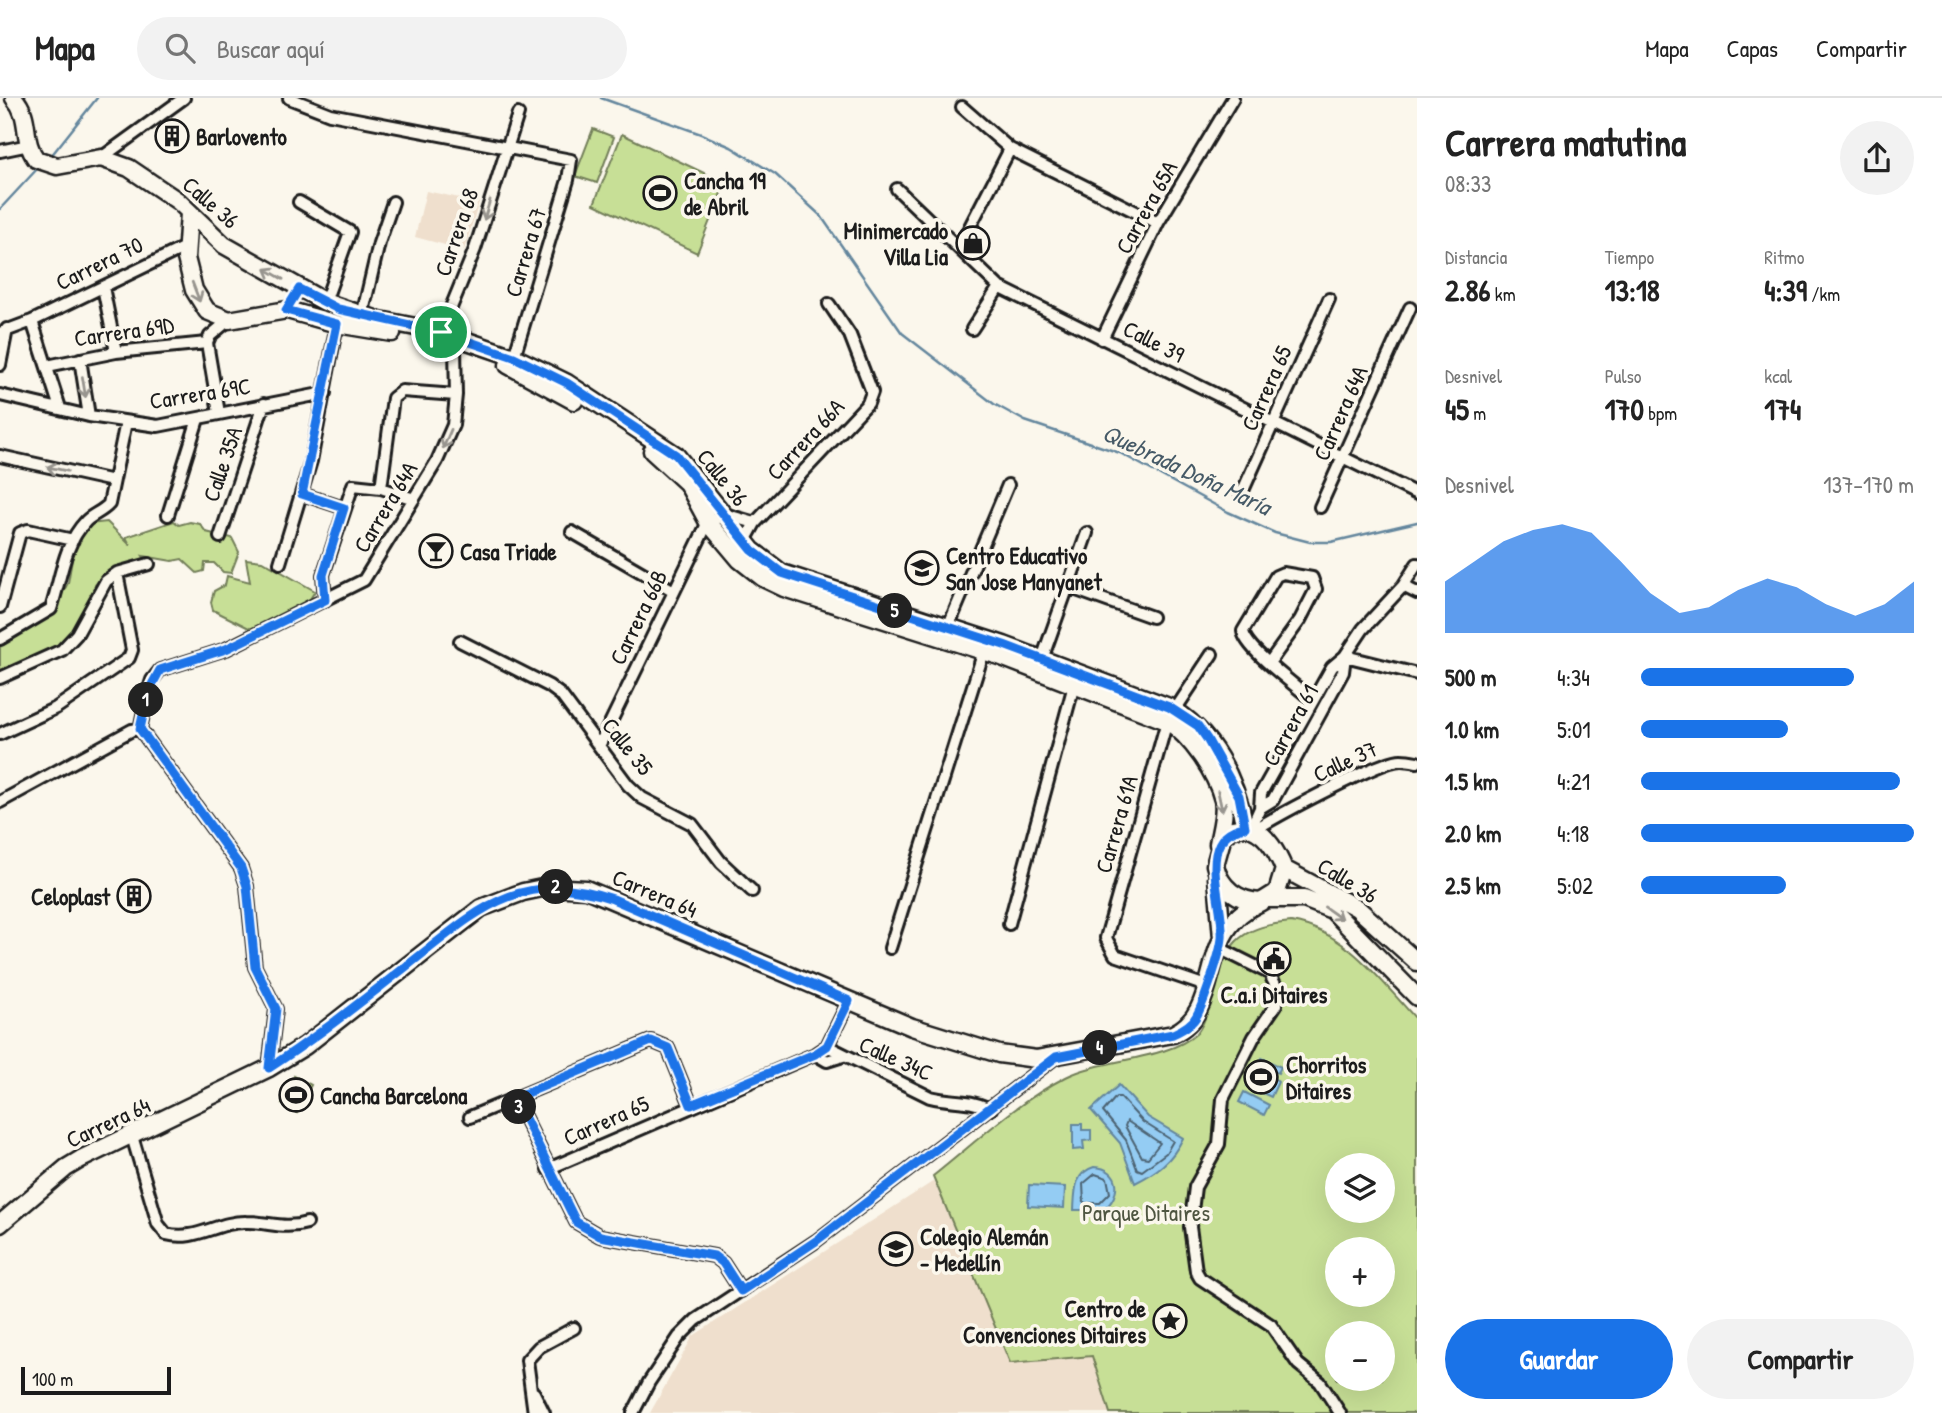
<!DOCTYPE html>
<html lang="es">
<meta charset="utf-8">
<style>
body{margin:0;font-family:"Patrick Hand",sans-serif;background:#f2f2f2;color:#222;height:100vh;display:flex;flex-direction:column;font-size:26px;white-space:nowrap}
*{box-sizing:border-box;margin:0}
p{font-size:23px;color:#767676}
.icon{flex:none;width:38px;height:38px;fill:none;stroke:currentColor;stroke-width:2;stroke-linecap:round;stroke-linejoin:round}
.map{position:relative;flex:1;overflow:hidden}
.details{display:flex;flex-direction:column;background:#fff;width:525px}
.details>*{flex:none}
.controls{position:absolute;left:1325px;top:1055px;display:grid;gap:14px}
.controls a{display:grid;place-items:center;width:70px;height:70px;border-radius:50%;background:#fff;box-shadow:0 7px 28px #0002;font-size:35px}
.scale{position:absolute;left:21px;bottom:18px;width:150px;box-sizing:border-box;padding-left:7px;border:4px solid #1c1c1c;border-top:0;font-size:19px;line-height:24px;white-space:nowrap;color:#1c1c1c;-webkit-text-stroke:5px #fbf7ec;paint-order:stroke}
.pin{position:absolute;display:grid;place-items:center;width:60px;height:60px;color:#fff;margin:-30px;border:4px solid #fff;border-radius:50%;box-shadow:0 2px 7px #0007}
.km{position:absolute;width:35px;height:35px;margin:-18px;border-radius:50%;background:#222;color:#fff;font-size:19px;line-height:35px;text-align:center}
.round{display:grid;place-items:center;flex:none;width:74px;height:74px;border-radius:37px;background:#f2f2f2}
.overview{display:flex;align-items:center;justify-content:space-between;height:119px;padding:0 28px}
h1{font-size:38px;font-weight:800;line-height:52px}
.stats{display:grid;grid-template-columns:repeat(3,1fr);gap:10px;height:119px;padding:7px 28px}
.stats div{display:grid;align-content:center}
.stats b{font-size:30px;font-weight:800}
.stats small{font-size:19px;font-weight:400}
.stats p{font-size:19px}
.chart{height:196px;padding:14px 28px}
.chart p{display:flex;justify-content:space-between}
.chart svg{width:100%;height:126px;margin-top:7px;fill:#1a73e8;opacity:.7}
.action{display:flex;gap:14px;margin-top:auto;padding:14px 28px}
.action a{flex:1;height:80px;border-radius:42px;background:#1a73e8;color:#fff;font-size:28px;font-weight:800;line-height:80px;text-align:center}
.action a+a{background:#f2f2f2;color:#222}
ul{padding:0 28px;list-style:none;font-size:23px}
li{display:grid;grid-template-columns:112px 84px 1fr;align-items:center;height:52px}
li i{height:18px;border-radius:9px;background:#1a73e8}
header{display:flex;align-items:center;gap:42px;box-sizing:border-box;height:98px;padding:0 35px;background:#fff;border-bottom:2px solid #e0e0e0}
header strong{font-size:33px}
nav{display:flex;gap:38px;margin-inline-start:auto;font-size:24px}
.search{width:490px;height:63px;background:#f2f2f2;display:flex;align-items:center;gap:18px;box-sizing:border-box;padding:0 24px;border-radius:38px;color:#767676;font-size:26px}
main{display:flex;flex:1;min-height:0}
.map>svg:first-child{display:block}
</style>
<header>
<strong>Mapa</strong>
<div class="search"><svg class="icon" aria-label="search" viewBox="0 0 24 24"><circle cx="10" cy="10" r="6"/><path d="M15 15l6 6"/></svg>Buscar aquí</div>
<nav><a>Mapa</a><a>Capas</a><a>Compartir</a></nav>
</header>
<main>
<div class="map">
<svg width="1417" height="1315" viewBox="0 0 1417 1315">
<rect width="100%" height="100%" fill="#fbf7ec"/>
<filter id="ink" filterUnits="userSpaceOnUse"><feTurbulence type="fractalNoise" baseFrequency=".0143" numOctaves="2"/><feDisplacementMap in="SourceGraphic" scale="14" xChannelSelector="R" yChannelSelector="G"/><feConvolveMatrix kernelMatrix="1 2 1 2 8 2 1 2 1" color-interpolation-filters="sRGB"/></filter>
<g filter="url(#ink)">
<path fill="#efdfcd" d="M 426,93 L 479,104 L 464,152 L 415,139 Z
M 934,1083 L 1010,1265 L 1092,1257 L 1110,1315 L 650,1315 L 693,1238 Z"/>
<path fill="#c7df96" stroke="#727e59" stroke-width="2" fill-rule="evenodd" d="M 593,31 L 614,39 L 597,85 L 575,78 Z
M 622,36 L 725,85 L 697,155 L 594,106 Z
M 174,423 L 179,427 L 190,424 L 200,426 L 206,434 L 232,440 L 239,454 L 231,475 L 223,474 L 214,465 L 205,465 L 204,473 L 197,475 L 182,461 L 172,463 L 143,458 L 146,462 L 102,479 L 95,487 L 88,511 L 63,550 L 0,575 L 0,549 L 14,536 L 53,513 L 68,485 L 74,450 L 89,426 L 107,424 L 130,447 L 126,439 Z
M 246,461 L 262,463 L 315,493 L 310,501 L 253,532 L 213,512 L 211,504 L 214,493 L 225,487 L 227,478 L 250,484 Z
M 1291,824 C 1346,833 1381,883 1417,922 L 1417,1315 L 1110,1315 L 1092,1258 L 1010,1265 L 933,1078 C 976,1044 1017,1004 1066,979 C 1103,960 1167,963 1197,935 C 1204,927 1207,915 1210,906 C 1227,852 1228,830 1291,824 ZM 1337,1068 L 1382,1068 L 1382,1113 L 1337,1113 ZM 1337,1152 L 1382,1152 L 1382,1197 L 1337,1197 ZM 1337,1236 L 1382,1236 L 1382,1281 L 1337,1281 Z
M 294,978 L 311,987 L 297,1015 L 282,1006 Z"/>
<path fill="#94ccf3" stroke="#64869d" stroke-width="2" d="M 1262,960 L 1281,969 L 1278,975 L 1271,972 L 1269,976 L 1278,984 L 1271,999 L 1247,988 L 1254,973 L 1264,974 L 1266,970 L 1259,966 Z
M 1119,987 L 1148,1019 L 1183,1040 C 1172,1063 1157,1074 1135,1085 L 1120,1045 L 1091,1012 Z
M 1244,994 L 1269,1007 L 1264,1017 L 1239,1004 Z
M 1073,1026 L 1082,1026 L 1082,1032 L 1091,1032 L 1091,1042 L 1083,1043 L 1084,1051 L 1073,1052 Z
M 1094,1069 C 1122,1070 1122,1098 1103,1112 L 1074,1112 C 1075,1093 1074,1075 1094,1069 Z
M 1029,1087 L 1065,1089 L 1064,1110 L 1028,1108 Z"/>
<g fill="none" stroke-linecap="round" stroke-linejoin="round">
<path stroke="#4c6272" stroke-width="2" d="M 1116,999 L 1120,999 L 1143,1024 L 1173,1043 L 1166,1055 L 1142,1073 L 1137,1071 L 1126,1042 L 1103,1014 Z
M 1127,1023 L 1160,1045 L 1148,1060 L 1142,1059 L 1125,1028 Z
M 1095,1076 L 1107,1080 L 1110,1095 L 1100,1105 L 1084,1105 L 1083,1086 Z"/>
<path stroke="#64869d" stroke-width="2.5" d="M 601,0 L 701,36 L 731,49 L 775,76 L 821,118 L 902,235 L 994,306 L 1025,323 L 1120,355 L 1228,414 L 1275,435 L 1310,444 L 1331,444 L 1417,424
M 51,58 L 97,0
M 0,111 L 38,70"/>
<defs>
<path id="street" d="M 289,0 L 330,16 L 571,62 L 568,82 L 514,259
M 962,9 L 1010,51 L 1158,125
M 0,53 L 29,47
M 101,60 L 184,0
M 897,91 L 999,189 L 1417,396
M 299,104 L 350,134 L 325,204
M 959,150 L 1010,51
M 103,189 L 116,254
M 362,218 L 379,145 L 393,104
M 32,223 L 60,310
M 972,231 L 999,189
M 441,234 L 475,151 L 518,16
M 0,235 L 32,223 L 187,148
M 1102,241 L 1158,125 L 1233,0
M 80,261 L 89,318
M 0,267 L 7,231
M 47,268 L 116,254 L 207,245
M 0,297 L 89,318 L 158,328 L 325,295
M 219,315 L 207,245 L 210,238 L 229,222
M 0,358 L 113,383
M 381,390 L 393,300 L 402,293 L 456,297
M 302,396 L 344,410
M 1241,397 L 1329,201
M 1320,409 L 1410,210
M 168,417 L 198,321
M 572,434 L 674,493
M 220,439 L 264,306
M 745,443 L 755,425 L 868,305 L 872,294 L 850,237 L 829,206
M 280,465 L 311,363 L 337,226
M 1403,488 L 1417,495
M 1068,489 L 1152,519
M 325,502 L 323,477 L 353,387 L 381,390 L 414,401
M 0,509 L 20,435 L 28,432 L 73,442
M 948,529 L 1008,387
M 0,541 L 51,511 C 61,481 63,447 86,423 C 93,416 102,414 109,406 L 126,324
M 460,543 L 549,588 L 561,597 L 628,687 L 642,700 L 692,726 L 721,764 L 752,793
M 1345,558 L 1417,576
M 1042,561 L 1087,435
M 1269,565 L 1300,522 L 1316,491 L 1312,480 L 1283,475 L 1276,478 L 1243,533 C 1245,551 1297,588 1312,602
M 0,580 L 62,552 L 77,536 L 106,483 L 117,475 L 149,466
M 1175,612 L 1212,556
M 1167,623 L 1106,840 L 1115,857 L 1206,888
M 140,631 L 241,770 L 247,788 L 255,869 L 276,911 L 269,970
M 0,636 L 56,610 L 129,560 L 132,552 L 117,475
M 599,648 L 708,424 L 724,416 L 755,425
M 0,704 L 132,632 L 140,631 L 148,594 L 152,582 L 160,572 L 226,551 L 364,482 L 437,363 L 453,327 L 456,297 L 455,250
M 1260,710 L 1273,702 L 1343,574 L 1345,558
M 1251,730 L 1260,710 L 1261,695 L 1332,569 L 1345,558 L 1363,531 L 1403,488 L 1417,466
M 1256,731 C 1277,718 1380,662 1401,662 C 1406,662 1412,663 1417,664
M 1009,826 L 1074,587
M 890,850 L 984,553
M 1219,850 L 1269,875 L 1276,888 L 1276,907 L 1254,939 L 1223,1001 L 1219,1046 L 1195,1089 L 1190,1129 L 1196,1173 L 1200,1180 L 1271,1227 L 1298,1266 L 1320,1284 L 1340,1315
M 827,948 L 930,999 C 954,1005 965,1000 991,1011
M 815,956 L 827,963 L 843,958
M 515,1000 L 576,1124 L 600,1138 L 714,1158 L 723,1165 L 741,1193
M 470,1019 L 651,943 L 668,950 L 691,1007
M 132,1038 L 158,1126 L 166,1136 C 197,1144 217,1123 247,1124 C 269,1124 284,1132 307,1125
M 548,1071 L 815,956 L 827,948 L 849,903
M 534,1295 L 544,1315
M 534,1315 L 527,1262 L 539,1249 L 574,1230
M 633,1315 L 649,1284 L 679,1239 L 696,1222 L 816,1143 L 1056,959"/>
<path id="secondary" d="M 14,0 C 32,20 21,41 36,61 L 57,68 L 101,60 L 129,70 L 178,103 L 224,147 L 325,204 L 375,221 L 441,234 L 514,259 L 567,285 L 676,357 L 752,452 L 782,475 L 1004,547 L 1169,609 C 1212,633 1236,682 1245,729
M 189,115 L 186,160 L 194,192 L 207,213 L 229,222 L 287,212 L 337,226 L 392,235
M 508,267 L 574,303
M 652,353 L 687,385 L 708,424 L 740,462 L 763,480 L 784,490 L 999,558 L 1167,623 C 1191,638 1216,675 1223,702 C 1226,715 1220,733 1218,746
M 1245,729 C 1265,732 1277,754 1284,771 L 1277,794 L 1261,804 C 1238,803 1220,790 1215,767 L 1223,738 L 1233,731 Z
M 1284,771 L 1357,810 L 1417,864
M 1217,780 L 1222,840
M 1269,801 L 1304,801 L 1332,812 L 1417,899
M 0,1126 L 66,1070 L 81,1061 L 269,970 L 305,948 L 481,810 L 523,794 L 547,789 L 586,791 L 912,929 L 999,956 L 1036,961 L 1173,936 C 1217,916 1203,855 1234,823 C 1241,814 1251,809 1261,804"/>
</defs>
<use href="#street" stroke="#1c1c1c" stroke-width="16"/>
<use href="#secondary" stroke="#1c1c1c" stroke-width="21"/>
<use href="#street" stroke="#fbf7ec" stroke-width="10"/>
<use href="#secondary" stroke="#fbf7ec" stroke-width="16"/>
</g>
<defs><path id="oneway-shaft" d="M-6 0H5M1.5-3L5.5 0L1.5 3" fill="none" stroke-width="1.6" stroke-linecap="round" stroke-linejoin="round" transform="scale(1.75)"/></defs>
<g stroke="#97948e">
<use href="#oneway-shaft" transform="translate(487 112) rotate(107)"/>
<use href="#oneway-shaft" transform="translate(274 176) rotate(-150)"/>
<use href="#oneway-shaft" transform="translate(196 194) rotate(69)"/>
<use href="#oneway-shaft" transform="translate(84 289) rotate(81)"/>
<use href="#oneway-shaft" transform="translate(447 341) rotate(113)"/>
<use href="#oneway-shaft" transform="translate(57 371) rotate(-168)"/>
<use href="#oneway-shaft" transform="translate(1220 703) rotate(78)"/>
<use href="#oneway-shaft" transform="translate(1333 815) rotate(35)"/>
</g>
</g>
<g fill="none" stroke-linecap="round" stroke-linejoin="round" filter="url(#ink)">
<defs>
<path id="route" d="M 299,191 L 338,211 L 441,234 L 514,259 L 567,285 L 676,357 L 752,452 L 782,475 L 1004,547 L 1169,609 L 1198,628 L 1207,641 L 1239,698 L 1245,729 C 1193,738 1225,804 1222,840 C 1221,854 1204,904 1197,917 C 1193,926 1182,932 1173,936 L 1056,959 L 816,1143 L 741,1193 L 723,1165 L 714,1158 L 600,1138 L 576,1124 L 515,1000 L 651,943 L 668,950 L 691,1007 L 815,956 L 827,948 L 849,903 L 613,801 C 517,768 474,816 403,871 C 359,905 316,940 269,970 L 276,911 L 255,869 L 247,788 L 241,770 L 140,631 L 148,594 L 160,572 L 226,551 L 325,502 L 323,477 L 344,410 L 302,396 L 337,226 L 286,212 Z"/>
</defs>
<use href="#route" stroke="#fff" stroke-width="14"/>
<use href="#route" stroke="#1a73e8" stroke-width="9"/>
</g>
<defs>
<symbol id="building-ring" viewBox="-11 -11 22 22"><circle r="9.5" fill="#fbf7ec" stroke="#1c1c1c" stroke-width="1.5"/><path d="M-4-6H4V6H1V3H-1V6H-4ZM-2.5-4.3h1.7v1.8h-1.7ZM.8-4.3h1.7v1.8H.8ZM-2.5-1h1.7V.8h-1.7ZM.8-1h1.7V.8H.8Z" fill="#1c1c1c"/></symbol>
<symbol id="stadium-ring" viewBox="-11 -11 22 22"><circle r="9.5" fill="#fbf7ec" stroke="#1c1c1c" stroke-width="1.5"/><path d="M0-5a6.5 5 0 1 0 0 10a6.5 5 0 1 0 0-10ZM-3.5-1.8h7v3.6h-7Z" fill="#1c1c1c"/></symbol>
<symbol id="shop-ring" viewBox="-11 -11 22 22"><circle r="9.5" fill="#fbf7ec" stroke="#1c1c1c" stroke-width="1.5"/><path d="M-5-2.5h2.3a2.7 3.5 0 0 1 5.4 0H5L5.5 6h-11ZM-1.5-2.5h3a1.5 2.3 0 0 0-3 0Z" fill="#1c1c1c"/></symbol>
<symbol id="bar-ring" viewBox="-11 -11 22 22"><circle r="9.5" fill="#fbf7ec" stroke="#1c1c1c" stroke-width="1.5"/><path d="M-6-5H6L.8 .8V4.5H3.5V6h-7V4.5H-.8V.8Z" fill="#1c1c1c"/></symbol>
<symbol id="school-ring" viewBox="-11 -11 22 22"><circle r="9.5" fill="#fbf7ec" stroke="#1c1c1c" stroke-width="1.5"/><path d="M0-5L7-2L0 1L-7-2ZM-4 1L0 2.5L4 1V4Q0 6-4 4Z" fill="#1c1c1c"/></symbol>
<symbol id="civic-ring" viewBox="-11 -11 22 22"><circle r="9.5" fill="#fbf7ec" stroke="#1c1c1c" stroke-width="1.5"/><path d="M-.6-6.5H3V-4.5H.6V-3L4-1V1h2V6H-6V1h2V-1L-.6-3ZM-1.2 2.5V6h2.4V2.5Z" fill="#1c1c1c"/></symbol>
<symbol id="sight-ring" viewBox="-11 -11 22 22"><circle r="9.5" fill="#fbf7ec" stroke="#1c1c1c" stroke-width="1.5"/><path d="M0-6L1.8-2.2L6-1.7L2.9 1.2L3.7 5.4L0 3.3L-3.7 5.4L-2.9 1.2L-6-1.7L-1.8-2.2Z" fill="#1c1c1c"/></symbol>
</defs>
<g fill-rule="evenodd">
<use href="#building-ring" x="153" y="19" width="38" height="38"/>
<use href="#stadium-ring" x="641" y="76" width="38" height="38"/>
<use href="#shop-ring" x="954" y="126" width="38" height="38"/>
<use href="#bar-ring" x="417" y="434" width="38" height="38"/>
<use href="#school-ring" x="903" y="451" width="38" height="38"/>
<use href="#building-ring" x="115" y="779" width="38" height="38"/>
<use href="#civic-ring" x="1255" y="842" width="38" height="38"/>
<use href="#stadium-ring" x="1242" y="960" width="38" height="38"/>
<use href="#stadium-ring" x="277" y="978" width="38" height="38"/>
<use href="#school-ring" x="877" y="1132" width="38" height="38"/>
<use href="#sight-ring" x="1151" y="1204" width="38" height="38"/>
</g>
<g text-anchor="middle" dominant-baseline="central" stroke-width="7" stroke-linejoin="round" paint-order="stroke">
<g font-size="23" font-weight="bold" fill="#1c1c1c" stroke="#fbf7ec" text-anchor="start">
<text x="196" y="38">Barlovento</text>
<text x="684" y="82">Cancha 19<tspan x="684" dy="26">de Abril</tspan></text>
<text x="948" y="132" text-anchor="end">Minimercado<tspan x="948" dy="26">Villa Lia</tspan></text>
<text x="460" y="453">Casa Triade</text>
<text x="946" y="457">Centro Educativo<tspan x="946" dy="26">San Jose Manyanet</tspan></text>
<text x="110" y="798" text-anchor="end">Celoplast</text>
<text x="1274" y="896" text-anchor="middle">C.a.i Ditaires</text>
<text x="1286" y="966">Chorritos<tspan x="1286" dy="26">Ditaires</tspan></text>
<text x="320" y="997">Cancha Barcelona</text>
<text x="920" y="1138">Colegio Alemán<tspan x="920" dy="26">- Medellín</tspan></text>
<text x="1146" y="1210" text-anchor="end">Centro de<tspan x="1146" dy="26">Convenciones Ditaires</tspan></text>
</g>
<g font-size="23" fill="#1c1c1c" stroke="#fbf7ec">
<text transform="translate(211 104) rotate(41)">Calle 36</text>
<text transform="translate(1146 109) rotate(-61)">Carrera 65A</text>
<text transform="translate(456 134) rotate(-71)">Carrera 68</text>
<text transform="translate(525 154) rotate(-73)">Carrera 67</text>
<text transform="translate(99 165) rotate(-26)">Carrera 70</text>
<text transform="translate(124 233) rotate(-8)">Carrera 69D</text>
<text transform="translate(1154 243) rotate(27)">Calle 39</text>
<text transform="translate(1266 290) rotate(-66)">Carrera 65</text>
<text transform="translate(200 295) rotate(-9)">Carrera 69C</text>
<text transform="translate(1340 315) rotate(-66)">Carrera 64A</text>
<text transform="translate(805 341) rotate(-47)">Carrera 66A</text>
<text transform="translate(222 366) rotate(-71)">Calle 35A</text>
<text transform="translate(723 379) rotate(51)">Calle 36</text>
<text transform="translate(385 409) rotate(-59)">Carrera 64A</text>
<text transform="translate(638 519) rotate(-64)">Carrera 66B</text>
<text transform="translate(1290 627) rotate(-61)">Carrera 61</text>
<text transform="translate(628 648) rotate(51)">Calle 35</text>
<text transform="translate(1345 663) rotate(-25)">Calle 37</text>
<text transform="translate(1116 726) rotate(-74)">Carrera 61A</text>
<text transform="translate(1348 782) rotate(31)">Calle 36</text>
<text transform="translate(655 795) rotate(23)">Carrera 64</text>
<text transform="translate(896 960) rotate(24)">Calle 34C</text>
<text transform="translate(606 1022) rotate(-24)">Carrera 65</text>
<text transform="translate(108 1024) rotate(-25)">Carrera 64</text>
</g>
<g font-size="23" fill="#4f5641" stroke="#fbf7ec">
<text x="1146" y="1114">Parque Ditaires</text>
</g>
<g font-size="24" font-style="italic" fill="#465a67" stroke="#fbf7ec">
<text transform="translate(1187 371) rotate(25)">Quebrada Doña María</text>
</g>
</g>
</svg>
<div class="controls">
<a><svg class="icon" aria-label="layers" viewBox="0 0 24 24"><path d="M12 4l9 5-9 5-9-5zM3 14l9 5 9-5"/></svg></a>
<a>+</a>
<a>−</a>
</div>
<div class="scale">100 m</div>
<div class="pin" style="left:441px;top:234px;background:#1e9e55"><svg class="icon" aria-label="arrive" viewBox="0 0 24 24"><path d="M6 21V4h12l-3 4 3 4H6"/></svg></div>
<b class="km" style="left:146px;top:602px">1</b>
<b class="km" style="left:556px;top:789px">2</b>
<b class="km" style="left:519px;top:1009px">3</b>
<b class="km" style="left:1100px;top:950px">4</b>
<b class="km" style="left:895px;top:513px">5</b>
</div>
<section class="details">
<div class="overview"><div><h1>Carrera matutina</h1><p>08:33</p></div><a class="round"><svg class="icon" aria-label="share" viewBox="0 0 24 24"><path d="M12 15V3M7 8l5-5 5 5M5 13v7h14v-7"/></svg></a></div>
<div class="stats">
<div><p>Distancia</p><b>2.86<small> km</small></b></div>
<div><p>Tiempo</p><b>13:18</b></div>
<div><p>Ritmo</p><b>4:39<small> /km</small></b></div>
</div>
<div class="stats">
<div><p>Desnivel</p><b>45<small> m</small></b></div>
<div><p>Pulso</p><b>170<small> bpm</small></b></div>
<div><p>kcal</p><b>174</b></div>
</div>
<div class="chart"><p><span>Desnivel</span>137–170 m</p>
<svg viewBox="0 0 160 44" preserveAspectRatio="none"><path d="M0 44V26L10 19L20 12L30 8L40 6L50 9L60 19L70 30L80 37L90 35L100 29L110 25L120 28L130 34L140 38L150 34L160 26V44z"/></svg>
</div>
<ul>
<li><b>500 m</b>4:34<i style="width:78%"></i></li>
<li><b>1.0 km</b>5:01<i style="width:54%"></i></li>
<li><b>1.5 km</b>4:21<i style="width:95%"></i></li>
<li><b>2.0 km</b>4:18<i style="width:100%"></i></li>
<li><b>2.5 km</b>5:02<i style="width:53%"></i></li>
</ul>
<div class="action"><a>Guardar</a><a>Compartir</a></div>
</section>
</main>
